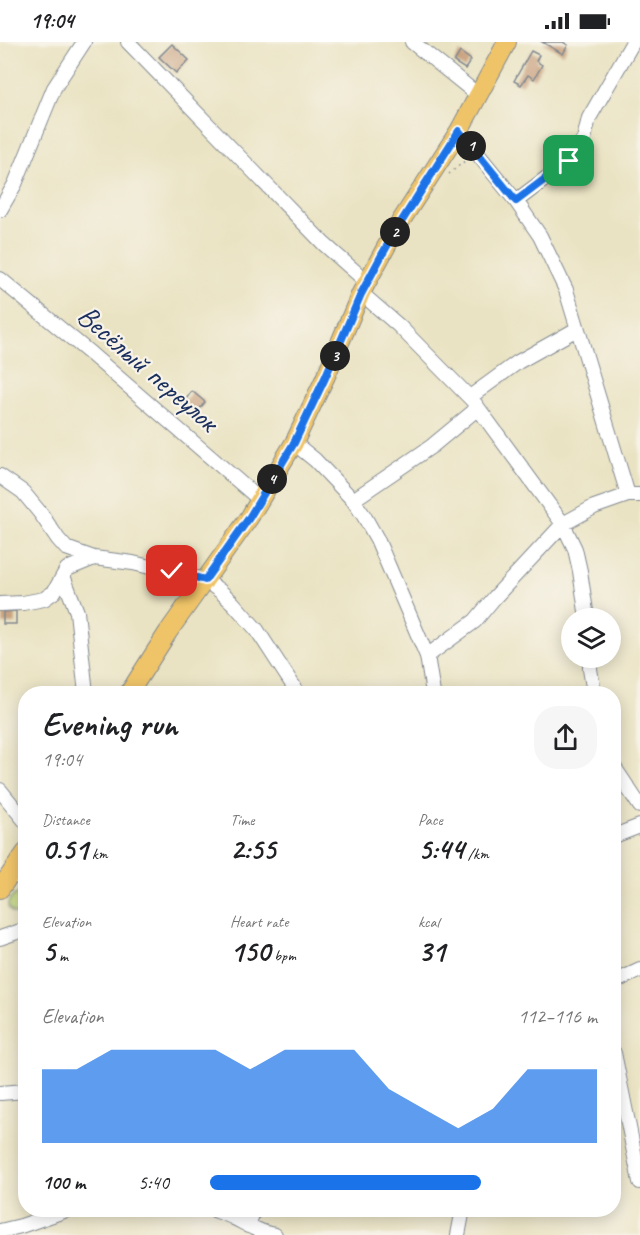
<!DOCTYPE html>
<meta charset="utf-8">
<style>
body{margin:0;font-family:Caveat,sans-serif;background:#f6f6f6;color:#202124;height:100vh;display:flex;flex-direction:column;font-size:22px;white-space:nowrap}
*{box-sizing:border-box;margin:0}
p{font-size:20px;color:#757577}
.icon{flex:none;width:33px;height:33px;fill:none;stroke:currentColor;stroke-width:2;stroke-linecap:round;stroke-linejoin:round}
.map{position:relative;flex:1;overflow:hidden}
.panel{position:absolute;left:18px;top:644px;width:603px;height:531px;display:flex;flex-direction:column;background:#fff;border-radius:24px;box-shadow:0 3px 15px #0003}
.panel>*{flex:none}
.buttons{position:absolute;left:561px;top:566px;display:grid;gap:12px}
.buttons a{display:grid;place-items:center;width:60px;height:60px;border-radius:50%;background:#fff;box-shadow:0 3px 15px #0003;font-size:30px}
.pin{position:absolute;display:grid;place-items:center;width:51px;height:51px;color:#fff;margin:-26px;border-radius:12px;box-shadow:0 3px 9px #0006}
.km{position:absolute;width:30px;height:30px;margin:-15px;border-radius:50%;background:#222;color:#fff;font-size:16px;line-height:30px;text-align:center}
.round{display:grid;place-items:center;flex:none;width:63px;height:63px;border-radius:24px;background:#f6f6f6}
.overview{display:flex;align-items:center;justify-content:space-between;height:102px;padding:0 24px}
h1{font-size:33px;font-weight:700;line-height:45px}
.figures{display:grid;grid-template-columns:repeat(3,1fr);gap:9px;height:102px;padding:6px 24px}
.figures div{display:grid;align-content:center}
.figures b{font-size:30px;font-weight:700}
.figures small{font-size:16px;font-weight:400}
.figures p{font-size:16px}
.chart{height:168px;padding:12px 24px}
.chart p{display:flex;justify-content:space-between}
.chart svg{width:100%;height:108px;margin-top:6px;fill:#1a73e8;opacity:.7}
ul{padding:0 24px;list-style:none;font-size:20px}
li{display:grid;grid-template-columns:96px 72px 1fr;align-items:center;height:45px}
li i{height:15px;border-radius:8px;background:#1a73e8}
.status{display:flex;justify-content:space-between;align-items:center;height:42px;padding:0 30px;background:#fff;direction:ltr}
.status svg{height:16px;fill:currentColor}
.map>svg:first-child{display:block}
</style>
<div class="status"><b>19:04</b><svg viewBox="0 0 49 12"><path d="M0 12V9h3v3zM5 12V6h3v6zM10 12V3h3v9zM15 12V0h3v12zM26 1h20v11H26zM47 4h2v5h-2z"/></svg></div>
<div class="map">
<svg width="640" height="1193" viewBox="0 0 640 1193">
<rect width="100%" height="100%" fill="#f7f3e8"/>
<filter id="ink" filterUnits="userSpaceOnUse"><feTurbulence type="fractalNoise" baseFrequency=".0167" numOctaves="2"/><feDisplacementMap in="SourceGraphic" scale="12" xChannelSelector="R" yChannelSelector="G"/><feConvolveMatrix kernelMatrix="1 2 1 2 8 2 1 2 1" color-interpolation-filters="sRGB"/></filter>
<filter id="wash" filterUnits="userSpaceOnUse"><feTurbulence type="fractalNoise" baseFrequency=".008" numOctaves="4" result="noise"/><feDisplacementMap in="SourceGraphic" scale="24" xChannelSelector="R" yChannelSelector="G"/><feGaussianBlur stdDeviation="1.35" result="paint"/><feColorMatrix in="noise" values="0 0 0 0 0 0 0 0 0 0 0 0 0 0 0 0 0 1.4 0 .05"/><feComposite in="paint" operator="in"/></filter>
<g filter="url(#wash)">
<rect width="100%" height="100%" fill="#eae3c3"/>
<path fill="#c0d578" stroke="#6e826b" stroke-width="1.5" d="M 17,852 L 22,852 L 25,854 L 25,871 C 9,877 1,859 17,852 Z"/>
<g id="blocks">
<path fill="#c69c78" d="M 542,0 L 563,0 L 568,3 L 563,12 Z
M 172,2 L 189,18 L 176,31 L 159,15 Z
M 531,9 L 539,13 L 536,19 L 542,23 L 534,37 L 528,33 L 521,43 L 514,39 Z
M 460,10 L 471,18 L 465,27 L 454,20 Z
M 192,349 L 205,360 L 194,374 L 181,363 Z
M 16,569 L 16,582 L 3,582 L 3,570 Z"/>
</g>
</g>
<g filter="url(#ink)">
<use href="#blocks" fill-opacity="0" stroke="#828990" stroke-width="1.5"/>
<g fill="none" stroke-linecap="round" stroke-linejoin="round">
<defs>
<path id="minor" d="M 128,0 L 324,202 L 367,240
M 412,0 L 478,53
M 459,89 L 516,159 L 540,194 L 566,248 L 628,453
M 516,159 L 569,119 L 584,97 L 589,76 L 633,0
M 0,168 L 15,142 L 54,46 L 84,0
M 0,237 L 91,312 L 259,457
M 361,251 L 399,284 L 473,359 L 563,482 L 575,507 L 580,529 L 587,576
M 470,355 L 518,320 L 577,287
M 294,401 L 315,418 L 353,458 L 364,474 L 377,497 L 427,614 L 433,651
M 0,434 L 23,450 L 41,472 L 58,497 L 66,506 L 94,516 L 133,521 L 205,538 L 220,549 L 233,561 L 257,588 L 298,651
M 353,458 L 432,404 L 478,366
M 63,534 L 77,570 L 86,651
M 0,562 L 23,561 L 44,557 L 54,550 L 67,527 L 94,516
M 427,614 L 475,579 L 495,555 L 563,482 L 594,465 L 628,453 L 640,453
M 590,615 L 590,627 L 594,651
M 614,725 L 640,764
M 0,748 L 26,780
M 614,794 L 640,784
M 13,830 L 26,841
M 0,896 L 26,887
M 614,940 L 640,928
M 614,1011 L 640,1140
M 0,1051 L 26,1049
M 211,1167 C 219,1170 227,1172 234,1176 C 248,1183 260,1191 275,1193
M 248,1184 L 254,1167
M 0,1189 L 21,1184 L 70,1167
M 458,1193 L 463,1167"/>
<path id="major" d="M 129,651 L 168,590 L 249,476 L 294,401 L 325,336 L 361,251 L 397,185 L 459,89 L 507,0
M 0,847 L 26,810"/>
</defs>
<use href="#minor" stroke="#828990" stroke-width="16"/>
<use href="#major" stroke="#828990" stroke-width="20"/>
<path stroke="#828990" stroke-width="1.5" stroke-dasharray="1.5 4.5" stroke-linecap="butt" d="M 449,132 L 466,118"/>
<use href="#minor" stroke="#fff" stroke-width="14"/>
<use href="#major" stroke="#efc469" stroke-width="18"/>
</g>
</g>
<g fill="none" stroke-linecap="round" stroke-linejoin="round" filter="url(#ink)">
<defs>
<path id="route" d="M 172,529 L 205,538 L 249,476 L 294,401 L 325,336 L 361,252 L 383,211 L 398,185 L 459,89 L 516,159 L 569,119"/>
</defs>
<use href="#route" stroke="#fff" stroke-width="12"/>
<use href="#route" stroke="#1a73e8" stroke-width="8"/>
</g>
<g text-anchor="middle" dominant-baseline="central" stroke-width="4.5" stroke-linejoin="round" paint-order="stroke">
<g font-size="30" fill="#1b2f5e" stroke="#f7f3e8">
<text transform="translate(148 326) rotate(41)">Весёлый переулок</text>
</g>
</g>
</svg>
<div class="buttons">
<a><svg class="icon" aria-label="layers" viewBox="0 0 24 24"><path d="M12 4l9 5-9 5-9-5zM3 14l9 5 9-5"/></svg></a>
</div>
<div class="pin" style="left:569px;top:119px;background:#1e9e55"><svg class="icon" aria-label="arrive" viewBox="0 0 24 24"><path d="M6 21V4h12l-3 4 3 4H6"/></svg></div>
<div class="pin" style="left:172px;top:529px;background:#d93025"><svg class="icon" aria-label="check" viewBox="0 0 24 24"><path d="M5 12l5 5 9-10"/></svg></div>
<b class="km" style="left:471px;top:104px">1</b>
<b class="km" style="left:395px;top:190px">2</b>
<b class="km" style="left:335px;top:314px">3</b>
<b class="km" style="left:272px;top:437px">4</b>
<section class="panel">
<div class="overview"><div><h1>Evening run</h1><p>19:04</p></div><a class="round"><svg class="icon" aria-label="share" viewBox="0 0 24 24"><path d="M12 15V3M7 8l5-5 5 5M5 13v7h14v-7"/></svg></a></div>
<div class="figures">
<div><p>Distance</p><b>0.51<small> km</small></b></div>
<div><p>Time</p><b>2:55</b></div>
<div><p>Pace</p><b>5:44<small> /km</small></b></div>
</div>
<div class="figures">
<div><p>Elevation</p><b>5<small> m</small></b></div>
<div><p>Heart rate</p><b>150<small> bpm</small></b></div>
<div><p>kcal</p><b>31</b></div>
</div>
<div class="chart"><p><span>Elevation</span>112–116 m</p>
<svg viewBox="0 0 160 44" preserveAspectRatio="none"><path d="M0 44V14L10 14L20 6L30 6L40 6L50 6L60 14L70 6L80 6L90 6L100 22L110 30L120 38L130 30L140 14L150 14L160 14V44z"/></svg>
</div>
<ul>
<li><b>100 m</b>5:40<i style="width:70%"></i></li>
</ul>
</section>
</div>
